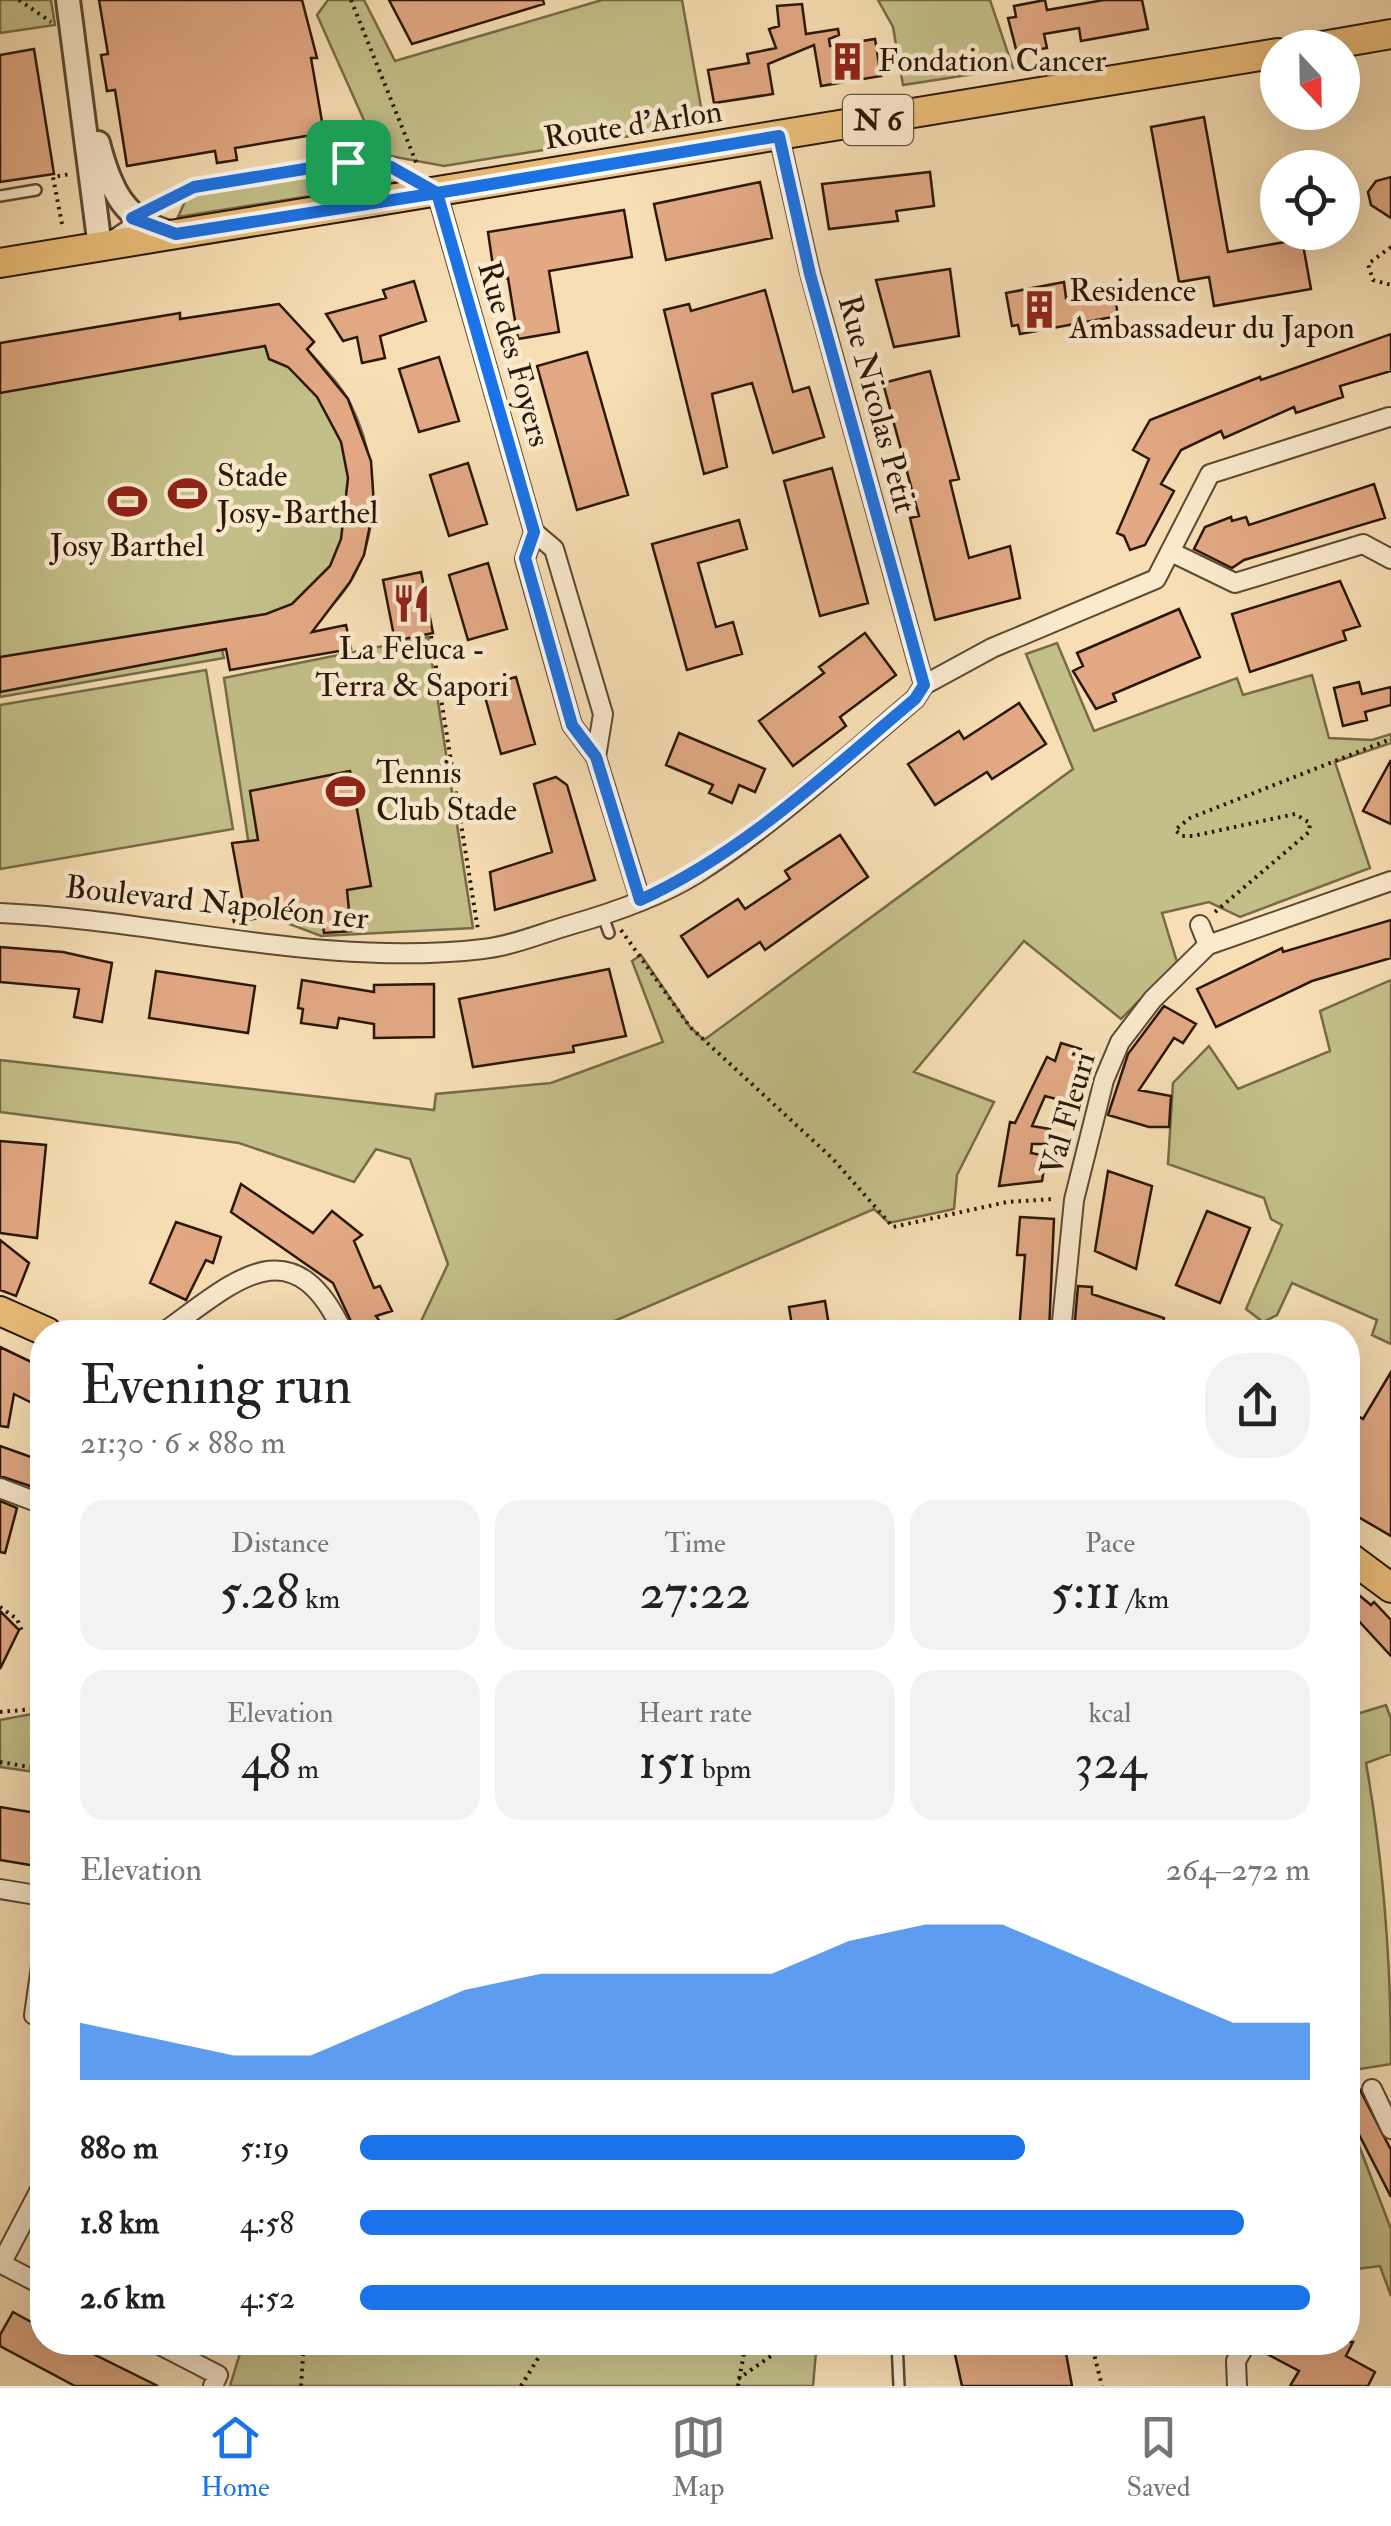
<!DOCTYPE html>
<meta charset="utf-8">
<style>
body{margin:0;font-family:"IM FELL Double Pica",serif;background:#f2f2f2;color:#222;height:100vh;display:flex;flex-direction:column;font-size:38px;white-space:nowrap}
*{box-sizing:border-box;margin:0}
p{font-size:32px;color:#767676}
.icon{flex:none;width:55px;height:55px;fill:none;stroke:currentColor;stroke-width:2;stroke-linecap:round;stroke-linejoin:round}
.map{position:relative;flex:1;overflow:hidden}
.details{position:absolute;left:30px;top:1320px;width:1330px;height:1035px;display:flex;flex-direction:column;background:#fff;border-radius:40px;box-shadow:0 10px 40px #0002}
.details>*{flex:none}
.needle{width:65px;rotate:158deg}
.controls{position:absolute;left:1260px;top:30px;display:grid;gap:20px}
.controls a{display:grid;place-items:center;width:100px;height:100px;border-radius:50%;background:#fff;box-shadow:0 10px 40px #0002;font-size:50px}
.pin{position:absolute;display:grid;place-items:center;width:85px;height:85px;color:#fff;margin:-42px;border-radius:20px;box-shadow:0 5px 15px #0006}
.round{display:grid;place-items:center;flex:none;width:105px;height:105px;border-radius:40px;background:#f2f2f2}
.head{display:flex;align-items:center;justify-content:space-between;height:170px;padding:0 50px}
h1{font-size:55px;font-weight:600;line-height:75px}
.metrics{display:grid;grid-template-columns:repeat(3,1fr);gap:15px;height:170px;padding:10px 50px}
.metrics div{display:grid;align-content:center;border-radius:25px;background:#f2f2f2;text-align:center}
.metrics b{font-size:50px;font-weight:600}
.metrics small{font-size:28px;font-weight:400}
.metrics p{font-size:28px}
.chart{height:280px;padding:20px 50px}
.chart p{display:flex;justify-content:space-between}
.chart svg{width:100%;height:180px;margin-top:10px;fill:#1a73e8;opacity:.7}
ul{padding:0 50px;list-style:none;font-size:32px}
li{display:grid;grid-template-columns:160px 120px 1fr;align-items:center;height:75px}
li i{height:25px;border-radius:12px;background:#1a73e8}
.tabs{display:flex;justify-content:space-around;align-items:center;height:140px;border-top:2px solid #e0e0e0;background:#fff;font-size:28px;color:#767676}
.tabs a{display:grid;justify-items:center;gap:5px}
.tabs .on{color:#1a73e8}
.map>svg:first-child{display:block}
</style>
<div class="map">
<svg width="1391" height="2386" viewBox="0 0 1391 2386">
<rect width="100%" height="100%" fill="#f7deb4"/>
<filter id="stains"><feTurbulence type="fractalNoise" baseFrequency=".002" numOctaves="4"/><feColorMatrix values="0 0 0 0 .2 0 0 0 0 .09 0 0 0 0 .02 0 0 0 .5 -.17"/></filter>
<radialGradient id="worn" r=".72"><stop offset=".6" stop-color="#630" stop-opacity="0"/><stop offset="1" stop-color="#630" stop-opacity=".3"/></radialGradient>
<path fill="#c3bf89" stroke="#776b48" stroke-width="2.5" d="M 0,0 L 51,0 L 55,25 L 0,33 Z
M 328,0 L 364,0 L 395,61 L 602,0 L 682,0 L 704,124 L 444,166 L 379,154 L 317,15 Z
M 878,0 L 990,0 L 1013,68 L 903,85 L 893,27 Z
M 345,168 L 398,177 L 398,182 L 178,217 L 187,197 Z
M 279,304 L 314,342 L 307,349 C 322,366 339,383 350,403 C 391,483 380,594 290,634 C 269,644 245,646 222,650 L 224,658 L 0,697 L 0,348 Z
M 428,637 L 473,928 L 321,936 L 271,917 L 268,904 L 258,907 L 224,678 Z
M 1057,643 L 1094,731 L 1237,678 L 1243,695 L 1312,675 L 1329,738 L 1372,740 L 1391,734 L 1391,743 L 1335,762 L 1370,868 L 1240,917 L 1209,902 L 1162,913 L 1177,962 L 1121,1019 L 1024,941 L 914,1072 L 994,1102 L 957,1175 L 954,1209 L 889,1223 L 874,1209 L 589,1332 L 416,1332 L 448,1264 L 410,1159 L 376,1149 L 354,1182 L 239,1143 L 0,1112 L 0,1060 L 434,1110 L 436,1094 L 551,1083 L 663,1042 L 632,961 L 641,955 L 690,1027 L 704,1040 L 1073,769 L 1026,654 Z
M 206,670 L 233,829 L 0,869 L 0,705 Z
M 1391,980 L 1391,1344 L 1372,1335 L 1377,1320 L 1292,1283 L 1277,1315 L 1263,1322 L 1246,1309 L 1282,1225 L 1271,1219 L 1264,1198 L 1168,1164 L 1173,1083 L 1209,1046 L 1238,1089 L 1330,1051 L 1320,1011 Z
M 1348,1691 L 1357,1714 L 1386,1705 L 1391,1719 L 1391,1754 L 1366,1763 C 1384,1865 1391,1961 1391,2064 L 1348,2071 Z
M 42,1712 L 42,1773 L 0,1767 L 0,1720 Z
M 1348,2117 L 1391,2229 L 1391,2296 L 1380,2266 L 1348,2270 Z
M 243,2343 L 243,2342 L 864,2343 L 863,2350 L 816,2352 L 813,2386 L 230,2386 Z"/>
<path fill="#e2a984" stroke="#2b1708" stroke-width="2.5" d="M 99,0 L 302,0 L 317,58 L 311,58 L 324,133 L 235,148 L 237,160 L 217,163 L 215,151 L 127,166 L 115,90 L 107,91 L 101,55 L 108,54 Z
M 389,0 L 543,0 L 544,4 L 412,44 Z
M 1045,0 L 1047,10 L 1104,0 L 1142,0 L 1148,29 L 1081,41 L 1079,28 L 1044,34 L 1047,48 L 1017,53 L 1008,18 L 1016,17 L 1014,6 Z
M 802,4 L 806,34 L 838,29 L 839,35 L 829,39 L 830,46 L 875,39 L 881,76 L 821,86 L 814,45 L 768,64 L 773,94 L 714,103 L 708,70 L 749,63 L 747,54 L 776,48 L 769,29 L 779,26 L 777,6 Z
M 34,49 L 54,174 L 0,182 L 0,55 Z
M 1204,117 L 1228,252 L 1302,239 L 1311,289 L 1214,306 L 1209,277 L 1179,282 L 1151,127 Z
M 930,172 L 934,206 L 896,211 L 898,221 L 829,229 L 822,184 Z
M 1391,177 L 1391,218 L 1371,205 L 1368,192 L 1376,181 Z
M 760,182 L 772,238 L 666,260 L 654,204 Z
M 624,210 L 632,257 L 549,271 L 559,332 L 518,339 L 508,278 L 495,280 L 488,232 Z
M 950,269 L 959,336 L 894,347 L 876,280 Z
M 414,281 L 426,321 L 380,336 L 385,358 L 362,363 L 357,337 L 343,341 L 326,314 L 386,298 L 383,290 Z
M 1064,282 L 1066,298 L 1114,290 L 1118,316 L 1020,334 L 1018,325 L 1012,326 L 1006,293 Z
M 765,290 L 793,392 L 809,387 L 824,437 L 773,453 L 752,383 L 712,394 L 727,467 L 704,474 L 664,310 L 689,304 L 691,311 Z
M 279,304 L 314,342 L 307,349 L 348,399 L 371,461 L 374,505 L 364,555 L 350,582 L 312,632 L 346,625 L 351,649 L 230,670 L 226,649 L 0,692 L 0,657 L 266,614 L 292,604 L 330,566 L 341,539 L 348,478 L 341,442 L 317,397 L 288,367 L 269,359 L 265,346 L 0,393 L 0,343 L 180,313 L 180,319 Z
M 1391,334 L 1391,371 L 1340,386 L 1343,397 L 1296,413 L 1294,407 L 1224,438 L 1221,431 L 1181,450 L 1161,484 L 1174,491 L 1145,545 L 1130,550 L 1124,536 L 1117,533 L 1149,459 L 1133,450 L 1150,420 L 1260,377 L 1261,380 Z
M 587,352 L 628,495 L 577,510 L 537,366 Z
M 439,357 L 459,421 L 419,432 L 399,369 Z
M 930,371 L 959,479 L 950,481 L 969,558 L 1010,546 L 1020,598 L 935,620 L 910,518 L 919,516 L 883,383 Z
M 468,463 L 487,524 L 449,536 L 430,475 Z
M 832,468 L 868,603 L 820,616 L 784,481 Z
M 1374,484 L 1385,518 L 1244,560 L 1232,568 L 1194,549 L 1205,527 L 1231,517 L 1232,521 L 1246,517 L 1249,525 Z
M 739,520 L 747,549 L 698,563 L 716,627 L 733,622 L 742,654 L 687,670 L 652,544 Z
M 488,563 L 507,629 L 468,640 L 449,575 Z
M 421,572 L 433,633 L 395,641 L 383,580 Z
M 1340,581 L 1360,626 L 1343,631 L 1346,640 L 1250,672 L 1232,614 Z
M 1179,609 L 1200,657 L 1113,694 L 1116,701 L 1096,709 L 1073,671 L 1083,666 L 1077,653 Z
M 865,633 L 896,675 L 840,717 L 846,726 L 793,766 L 759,721 L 824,673 L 819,667 Z
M 516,677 L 535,744 L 501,754 L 482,686 Z
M 1359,682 L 1362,694 L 1391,687 L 1391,705 L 1365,712 L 1367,720 L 1343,726 L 1334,688 Z
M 1019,703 L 1046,744 L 992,779 L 987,772 L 935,805 L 908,764 L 959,731 L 964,739 Z
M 679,733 L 765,769 L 755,792 L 739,785 L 732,803 L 709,793 L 713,785 L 666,765 Z
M 1391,760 L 1391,824 L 1363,811 Z
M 350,771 L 371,886 L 347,890 L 351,931 L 324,933 L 321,908 L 234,922 L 231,906 L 243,903 L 232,843 L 258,840 L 250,791 Z
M 556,777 L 567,785 L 595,880 L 495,910 L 490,872 L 552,852 L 534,784 Z
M 840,835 L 868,877 L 765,950 L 760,942 L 708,977 L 681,936 L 738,899 L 745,909 L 790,879 L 785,871 Z
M 1391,920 L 1391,958 L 1312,981 L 1216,1027 L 1197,989 L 1282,948 L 1283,952 Z
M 0,947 L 63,952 L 112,963 L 102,1022 L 74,1017 L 79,989 L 0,982 Z
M 609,969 L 626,1036 L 573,1046 L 574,1052 L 473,1067 L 459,999 Z
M 156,971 L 255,986 L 248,1033 L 149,1018 Z
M 302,980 L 374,992 L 374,985 L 434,984 L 434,1037 L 374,1038 L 374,1024 L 339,1018 L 337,1028 L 301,1023 L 303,1009 L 298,1008 Z
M 1164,1006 L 1196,1024 L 1183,1043 L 1174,1038 L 1139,1090 L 1171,1096 L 1169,1127 L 1149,1127 L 1108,1115 L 1128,1054 Z
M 1061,1043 L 1081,1049 L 1078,1061 L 1083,1063 L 1071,1103 L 1045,1096 L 1032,1126 L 1050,1129 L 1047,1144 L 1032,1144 L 1031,1153 L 1046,1156 L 1042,1181 L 999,1186 L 1010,1122 L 1015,1123 L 1047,1057 L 1055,1061 Z
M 0,1141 L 46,1145 L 37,1238 L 0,1233 Z
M 1108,1171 L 1152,1186 L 1136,1269 L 1095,1251 Z
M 241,1184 L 313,1233 L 332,1211 L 362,1235 L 354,1241 L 374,1288 L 380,1286 L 392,1311 L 376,1316 L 387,1332 L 356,1332 L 333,1283 L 231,1212 Z
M 1207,1211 L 1250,1228 L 1220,1303 L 1176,1285 Z
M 1020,1217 L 1054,1219 L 1049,1332 L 1019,1332 L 1025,1255 L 1017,1255 Z
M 176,1222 L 221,1237 L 213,1263 L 206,1260 L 186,1300 L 150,1283 Z
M 0,1240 L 29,1263 L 16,1296 L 0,1290 Z
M 1078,1286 L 1092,1287 L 1092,1294 L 1164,1318 L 1162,1332 L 1123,1324 L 1123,1332 L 1074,1332 Z
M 825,1301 L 830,1332 L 793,1332 L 789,1307 Z
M 0,1347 L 42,1367 L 42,1408 L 14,1394 L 8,1427 L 0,1426 Z
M 1391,1372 L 1391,1536 L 1348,1511 L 1348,1410 L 1363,1419 Z
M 0,1446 L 42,1461 L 42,1490 L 0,1476 Z
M 0,1501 L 17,1508 L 5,1553 L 0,1552 Z
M 1348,1586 L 1371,1605 L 1374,1602 L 1391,1620 L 1391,1656 L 1356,1618 L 1348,1627 Z
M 0,1611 L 19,1630 L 0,1669 Z
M 0,1807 L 42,1814 L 42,1867 L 0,1860 Z
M 1360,2090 L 1391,2150 L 1391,2197 L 1348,2113 L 1348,2096 Z
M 13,2312 L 42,2328 L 42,2342 L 69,2342 L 158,2386 L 75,2386 L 0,2346 L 0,2335 Z
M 988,2342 L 1064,2342 L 1072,2386 L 962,2386 L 954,2350 Z
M 1273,2342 L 1353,2342 L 1346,2356 L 1375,2372 L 1368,2386 L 1290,2386 L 1299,2371 L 1267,2354 Z"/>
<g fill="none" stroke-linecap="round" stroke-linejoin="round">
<defs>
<path id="service" d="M 0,196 L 36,190
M 113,235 L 171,196 L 226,181 L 347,162 L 391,167 L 422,184
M 603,916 L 609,933
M 897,2342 L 899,2386"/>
<path id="minor" d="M 779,136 L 810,273 L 924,685
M 437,193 L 534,532 L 554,549 L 603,714 L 596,757
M 534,532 L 525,559 L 572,725 L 596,757 L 640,899
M 1171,552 L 1235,583 L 1363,544 L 1391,559
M 0,913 C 161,920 321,968 483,949 C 512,946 542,933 570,925 C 612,913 659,897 696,874 C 775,824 844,759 915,699 L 924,685 L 992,648 L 1156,579 L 1210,474 L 1389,417
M 1200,925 L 1208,945
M 164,1332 C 234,1282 292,1223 343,1332
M 1061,1332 L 1074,1200 L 1104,1080 L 1120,1042 L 1153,999 L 1208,945 L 1391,881
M 0,1488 L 42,1504
M 0,1889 L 42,1896
M 42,1959 L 34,2015 L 42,2019
M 1372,2089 L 1391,2129
M 0,2263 L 42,2285
M 1,2264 L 42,2186
M 154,2342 L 218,2375 L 213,2386
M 1237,2386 L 1236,2361 L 1247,2342"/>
<path id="tertiary" d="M 68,0 L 100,247
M 98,143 C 110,189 124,222 173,234"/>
<path id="primary" d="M 1311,48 L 1391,34
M 0,263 L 1278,53
M 0,1311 L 47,1332
M 1348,1556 L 1391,1588"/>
</defs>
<use href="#service" stroke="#5e4933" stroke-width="14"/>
<use href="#minor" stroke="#5e4933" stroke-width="22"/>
<use href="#tertiary" stroke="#5e4933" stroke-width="28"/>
<use href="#primary" stroke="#2b1708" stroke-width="32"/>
<path stroke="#2b1708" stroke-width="4" stroke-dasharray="2.5 5" stroke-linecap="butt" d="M 19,0 L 51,22
M 351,0 L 418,167
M 62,224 L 53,177 L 70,174
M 1391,247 L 1368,264 L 1373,280 L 1391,285
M 431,636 L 478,930
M 1215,912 L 1309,832 L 1310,823 L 1295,814 L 1193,836 L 1182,836 L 1175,830 L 1190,818 L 1391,739
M 621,930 L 690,1027 L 832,1158 L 893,1227 L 1007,1202 L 1054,1199
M 0,1607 L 17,1619 L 22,1631
M 0,1712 L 33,1709 L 42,1702
M 0,1762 L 42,1769
M 1091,2342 L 1102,2386
M 738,2379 L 791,2342
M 301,2386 L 304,2342
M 521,2386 L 548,2342
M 738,2386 L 746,2342"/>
<use href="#service" stroke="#faeace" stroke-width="9"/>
<use href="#minor" stroke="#faeace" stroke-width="18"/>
<use href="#tertiary" stroke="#faeace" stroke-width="22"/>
<use href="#primary" stroke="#ecbf7a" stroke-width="28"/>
</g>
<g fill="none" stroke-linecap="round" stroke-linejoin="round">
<defs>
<path id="route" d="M 348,162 L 194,187 L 132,218 L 176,234 L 437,193 L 534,532 L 525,558 L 572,725 L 596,757 L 640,900 C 745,852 828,772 915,699 L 924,685 L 810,274 L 779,136 L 437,193 L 391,167 L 348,162"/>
</defs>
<use href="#route" stroke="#fff" stroke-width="20"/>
<use href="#route" stroke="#1a73e8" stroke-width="12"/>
</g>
<defs>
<symbol id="building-bare" viewBox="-9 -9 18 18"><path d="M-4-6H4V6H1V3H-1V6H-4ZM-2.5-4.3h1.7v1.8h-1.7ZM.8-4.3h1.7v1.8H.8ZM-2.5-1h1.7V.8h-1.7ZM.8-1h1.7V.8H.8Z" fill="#8f2418" stroke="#faeace" stroke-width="2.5" paint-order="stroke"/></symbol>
<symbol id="stadium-bare" viewBox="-9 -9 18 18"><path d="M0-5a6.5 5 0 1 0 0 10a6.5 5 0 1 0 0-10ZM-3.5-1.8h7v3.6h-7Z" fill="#8f2418" stroke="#faeace" stroke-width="2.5" paint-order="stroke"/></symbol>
<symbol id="restaurant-bare" viewBox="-9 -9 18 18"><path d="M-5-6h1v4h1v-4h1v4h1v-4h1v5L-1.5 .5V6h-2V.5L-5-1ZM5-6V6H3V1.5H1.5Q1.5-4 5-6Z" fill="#8f2418" stroke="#faeace" stroke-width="2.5" paint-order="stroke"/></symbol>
</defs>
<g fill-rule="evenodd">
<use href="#building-bare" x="820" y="34" width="55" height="55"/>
<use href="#building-bare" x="1012" y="282" width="55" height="55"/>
<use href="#stadium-bare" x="160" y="466" width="55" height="55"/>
<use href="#stadium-bare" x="100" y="474" width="55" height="55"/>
<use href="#restaurant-bare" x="384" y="576" width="55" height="55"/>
<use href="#stadium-bare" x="318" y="764" width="55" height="55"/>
</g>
<g text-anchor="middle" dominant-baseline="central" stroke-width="9" stroke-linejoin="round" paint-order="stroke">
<rect fill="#faeace" stroke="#695643" stroke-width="2.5" x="843" y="95" width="70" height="50" rx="8"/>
<g font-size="30" font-weight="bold" fill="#2b1708">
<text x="878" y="120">N 6</text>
</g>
<g font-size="32" fill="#2b1708" stroke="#faeace" text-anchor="start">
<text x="878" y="61">Fondation Cancer</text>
<text x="1069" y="291">Residence<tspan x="1069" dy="37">Ambassadeur du Japon</tspan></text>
<text x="217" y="476">Stade<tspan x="217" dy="37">Josy-Barthel</tspan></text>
<text x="127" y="546" text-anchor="middle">Josy Barthel</text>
<text x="412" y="649" text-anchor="middle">La Feluca -<tspan x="412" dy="37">Terra &amp; Sapori</tspan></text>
<text x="376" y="773">Tennis<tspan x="376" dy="37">Club Stade</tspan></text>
</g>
<g font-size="32" fill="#2b1708" stroke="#faeace">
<text transform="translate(633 125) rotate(-9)">Route d'Arlon</text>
<text transform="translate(514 354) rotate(74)">Rue des Foyers</text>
<text transform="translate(877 404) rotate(75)">Rue Nicolas Petit</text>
<text transform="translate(217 903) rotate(6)">Boulevard Napoléon 1er</text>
<text transform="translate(1068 1114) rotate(-74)">Val Fleuri</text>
</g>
</g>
<rect width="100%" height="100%" filter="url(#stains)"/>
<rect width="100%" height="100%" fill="url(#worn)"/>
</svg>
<div class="controls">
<a><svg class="needle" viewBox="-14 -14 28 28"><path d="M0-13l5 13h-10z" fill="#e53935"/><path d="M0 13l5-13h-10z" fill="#767676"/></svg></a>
<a><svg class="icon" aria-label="locate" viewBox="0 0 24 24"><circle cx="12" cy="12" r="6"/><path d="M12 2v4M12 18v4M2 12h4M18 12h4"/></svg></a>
</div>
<div class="pin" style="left:348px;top:162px;background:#1e9e55"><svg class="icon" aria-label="arrive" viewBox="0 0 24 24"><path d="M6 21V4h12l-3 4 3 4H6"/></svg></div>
<section class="details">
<div class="head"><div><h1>Evening run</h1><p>21:30 · 6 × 880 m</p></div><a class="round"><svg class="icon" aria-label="share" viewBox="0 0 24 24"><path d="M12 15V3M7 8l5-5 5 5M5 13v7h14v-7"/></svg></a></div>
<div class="metrics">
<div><p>Distance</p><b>5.28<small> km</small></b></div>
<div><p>Time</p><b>27:22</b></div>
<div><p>Pace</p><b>5:11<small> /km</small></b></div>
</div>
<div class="metrics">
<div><p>Elevation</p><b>48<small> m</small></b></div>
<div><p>Heart rate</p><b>151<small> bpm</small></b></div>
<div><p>kcal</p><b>324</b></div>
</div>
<div class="chart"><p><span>Elevation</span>264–272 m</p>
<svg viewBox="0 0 160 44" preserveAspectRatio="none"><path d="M0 44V30L10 34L20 38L30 38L40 30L50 22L60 18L70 18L80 18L90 18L100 10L110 6L120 6L130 14L140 22L150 30L160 30V44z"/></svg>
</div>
<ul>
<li><b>880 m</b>5:19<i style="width:70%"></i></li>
<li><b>1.8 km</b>4:58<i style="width:93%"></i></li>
<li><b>2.6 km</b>4:52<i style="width:100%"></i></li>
</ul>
</section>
</div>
<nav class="tabs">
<a class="on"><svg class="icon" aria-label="home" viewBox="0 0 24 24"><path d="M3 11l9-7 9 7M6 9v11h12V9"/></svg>Home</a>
<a><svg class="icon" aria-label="map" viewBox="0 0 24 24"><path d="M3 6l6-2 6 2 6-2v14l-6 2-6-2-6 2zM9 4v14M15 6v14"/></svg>Map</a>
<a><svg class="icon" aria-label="saved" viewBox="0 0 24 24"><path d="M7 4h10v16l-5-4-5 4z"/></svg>Saved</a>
</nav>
